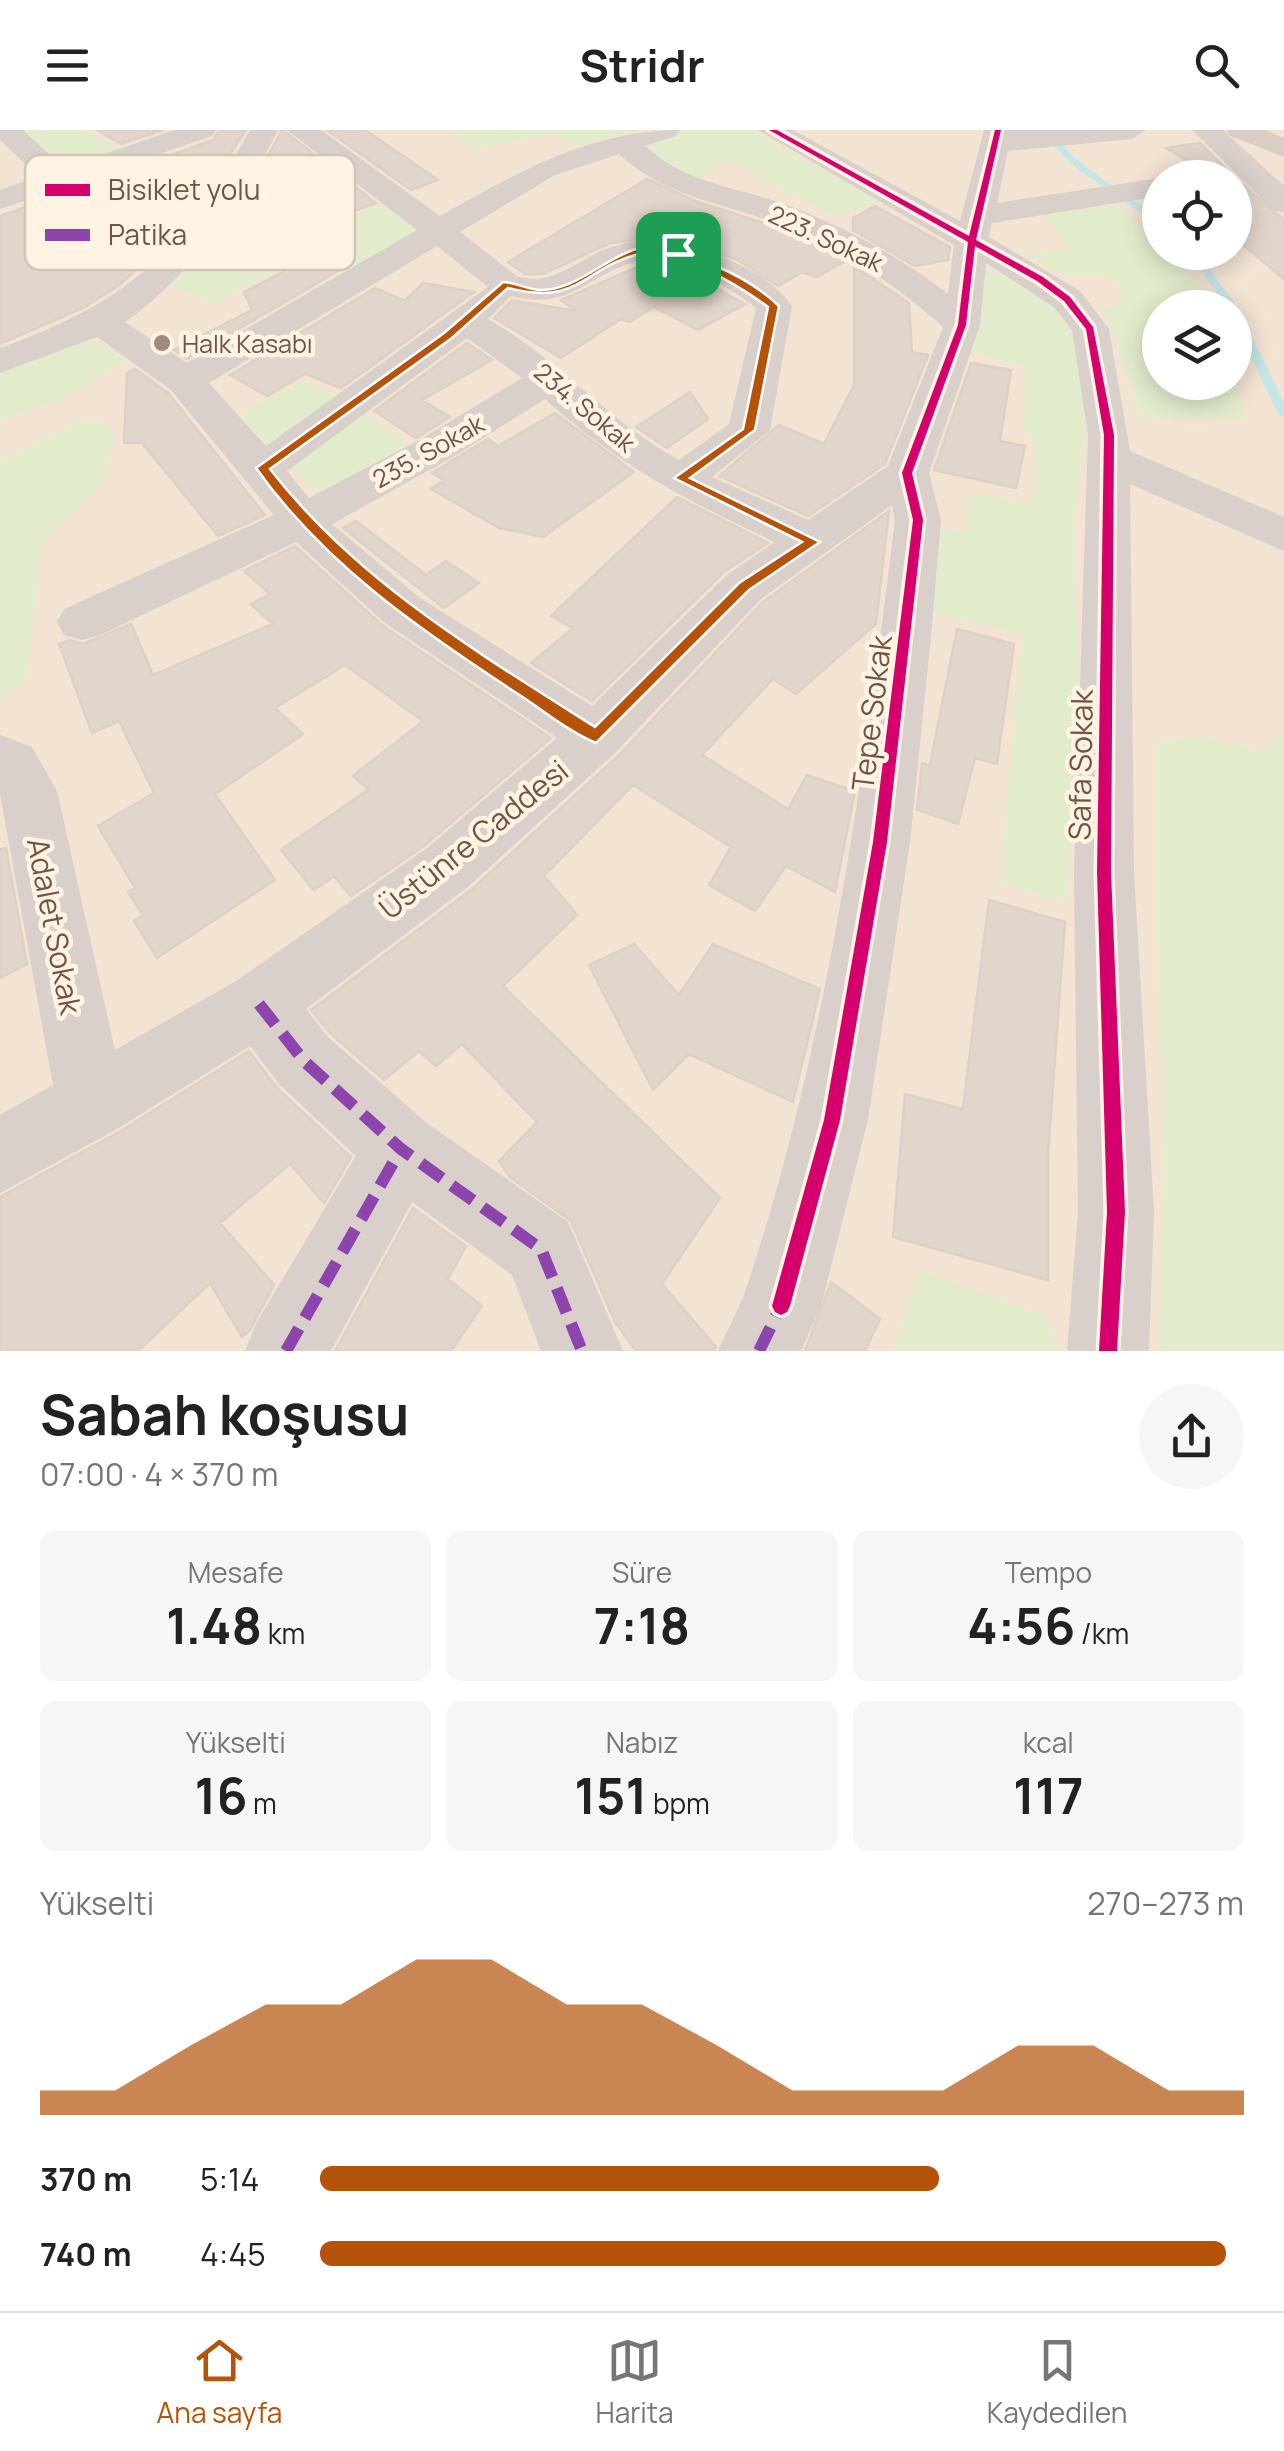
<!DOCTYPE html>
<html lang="tr">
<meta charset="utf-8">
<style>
body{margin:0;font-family:Manrope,sans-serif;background:#f6f6f6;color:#222;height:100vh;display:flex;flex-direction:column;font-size:38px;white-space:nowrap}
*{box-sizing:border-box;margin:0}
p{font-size:32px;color:#767676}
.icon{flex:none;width:55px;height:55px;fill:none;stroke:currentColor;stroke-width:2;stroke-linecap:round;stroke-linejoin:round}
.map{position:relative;height:1221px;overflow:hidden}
.side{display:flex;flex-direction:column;background:#fff;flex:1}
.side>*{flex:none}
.controls{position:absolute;left:1142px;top:30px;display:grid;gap:20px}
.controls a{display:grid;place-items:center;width:110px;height:110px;border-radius:50%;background:#fff;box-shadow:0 5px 25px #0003;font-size:50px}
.pin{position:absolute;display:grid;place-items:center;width:85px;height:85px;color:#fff;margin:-42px;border-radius:20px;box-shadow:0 5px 15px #0006}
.round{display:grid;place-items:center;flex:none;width:105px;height:105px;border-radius:52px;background:#f6f6f6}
.headline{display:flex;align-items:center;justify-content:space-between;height:170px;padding:0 40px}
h1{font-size:55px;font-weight:700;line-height:75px}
.stats{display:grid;grid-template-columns:repeat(3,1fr);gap:15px;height:170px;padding:10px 40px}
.stats div{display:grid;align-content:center;border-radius:15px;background:#f6f6f6;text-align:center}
.stats b{font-size:50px;font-weight:700}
.stats small{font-size:28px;font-weight:400}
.stats p{font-size:28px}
.chart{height:280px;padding:20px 40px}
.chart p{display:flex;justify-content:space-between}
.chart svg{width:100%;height:180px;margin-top:10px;fill:#b45309;opacity:.7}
ul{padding:0 40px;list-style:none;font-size:32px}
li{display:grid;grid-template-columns:160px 120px 1fr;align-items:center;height:75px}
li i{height:25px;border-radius:12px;background:#b45309}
header{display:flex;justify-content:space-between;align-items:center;height:130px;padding:0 40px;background:#fff;font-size:45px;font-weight:700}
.menu{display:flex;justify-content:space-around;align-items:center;height:140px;border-top:2px solid #e0e0e0;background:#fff;font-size:28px;color:#767676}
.menu a{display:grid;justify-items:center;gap:5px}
.menu .current{color:#b45309}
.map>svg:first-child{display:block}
</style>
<header><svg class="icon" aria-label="menu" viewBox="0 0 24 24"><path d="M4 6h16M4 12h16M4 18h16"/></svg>Stridr<svg class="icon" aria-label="search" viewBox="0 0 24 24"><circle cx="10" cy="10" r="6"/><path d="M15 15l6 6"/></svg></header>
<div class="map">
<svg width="1284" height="1221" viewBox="0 0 1284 1221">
<rect width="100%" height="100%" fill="#f6eee4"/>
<path fill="#f2e3d3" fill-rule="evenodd" d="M 0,0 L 1284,0 L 1284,1221 L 0,1221 ZM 1160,48 L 1235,48 L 1235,122 L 1160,122 ZM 1160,178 L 1235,178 L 1235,252 L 1160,252 Z"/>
<path fill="#e2eccd" d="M 21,0 L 89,0 L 124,21 L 66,40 Z
M 448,0 L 644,0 L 573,16 L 554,2 L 480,19 Z
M 681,0 L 751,0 L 880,70 L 836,87 L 726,28 L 696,52 L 650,23 L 655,11 Z
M 264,39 L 305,65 L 283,77 L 322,97 L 384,73 L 415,96 L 418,104 L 356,145 L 305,123 L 214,174 L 168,154 L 235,90 Z
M 1117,75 L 1160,117 L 1160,122 L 1166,123 L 1205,161 L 1210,177 L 1160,178 L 1160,252 L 1234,253 L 1248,289 L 1142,287 L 1104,179 L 1123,172 L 1116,152 L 1100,145 L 1065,146 L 1027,126 L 1071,116 L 1040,86 Z
M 982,138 L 1024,151 L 1075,192 L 1088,255 L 1074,392 L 1079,552 L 1067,772 L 1000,753 L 1022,504 L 932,482 L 942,400 L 965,402 L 970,362 L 1032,374 L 1035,317 L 1024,297 L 1026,236 L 969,222 Z
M 85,209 L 117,218 L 129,230 L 62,268 L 0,290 L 0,239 Z
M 302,249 L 343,268 L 272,322 L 239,285 Z
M 357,277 L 408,315 L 322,364 L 286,332 Z
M 82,291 L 104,291 L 115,306 L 100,356 L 41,414 L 27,547 L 0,572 L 0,332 Z
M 1284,606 L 1284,1221 L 1159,1221 L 1165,1044 L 1156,805 L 1156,612 L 1200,607 L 1262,621 Z
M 920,1141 L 1045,1185 L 1059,1221 L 893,1221 Z"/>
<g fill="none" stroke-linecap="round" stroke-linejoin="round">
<path fill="#c6e6e6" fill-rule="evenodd" d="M 1042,0 L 1050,0 C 1078,40 1123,59 1160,89 L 1160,96 L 1080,41 L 1053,16 Z
M 1188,122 L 1197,122 L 1238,178 L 1284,273 L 1284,287 L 1278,284 L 1235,192 L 1235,178 L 1228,178 Z"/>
</g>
<path fill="#e2d6cc" stroke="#dfd0c6" stroke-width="2.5" d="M 97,0 L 163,0 L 121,14 Z
M 220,0 L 246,0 L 175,105 L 117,157 L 83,178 L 0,214 L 0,86 L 213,10 Z
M 282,0 L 283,0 L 376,73 L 335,88 L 261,39 Z
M 327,0 L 365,0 L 438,50 L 411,60 Z
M 1200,13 L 1235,48 L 1217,48 L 1166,18 Z
M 1235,48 L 1284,90 L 1284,149 L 1235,108 Z
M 647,49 L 695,71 L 779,98 L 846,131 L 816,147 L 803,142 L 778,156 L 736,129 L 657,108 L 610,113 L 543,144 L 525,144 L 508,132 Z
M 875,76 L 950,117 L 948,130 L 915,136 L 853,100 L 853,88 Z
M 304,131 L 338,141 L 187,229 L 174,220 L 252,180 L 244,162 Z
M 644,134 L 688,143 L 745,174 L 698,200 L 654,177 L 629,192 L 621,189 L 561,228 L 494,188 L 512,170 L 576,181 L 561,170 Z
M 854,136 L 909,173 L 912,222 L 928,225 L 885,334 L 808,386 L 719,346 L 779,295 L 824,314 L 854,255 Z
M 423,153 L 474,162 L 341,258 L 305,244 L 267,266 L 230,245 L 375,158 L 405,171 Z
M 467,213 L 492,230 L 422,270 L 450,287 L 416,308 L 374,281 Z
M 971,233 L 1011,240 L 1000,311 L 1025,316 L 1016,358 L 934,340 Z
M 135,239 L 168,263 L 265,385 L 218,406 L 142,313 L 124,313 L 127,243 Z
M 690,262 L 708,289 L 667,318 L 636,297 Z
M 555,283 L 634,342 L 543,407 L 499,398 L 431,359 L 444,350 L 432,343 L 488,309 L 498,316 Z
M 677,367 L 768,413 L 724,442 L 592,571 L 531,533 L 573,498 L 551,486 Z
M 889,381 L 876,494 L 796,564 L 773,549 L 702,625 L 788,679 L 807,645 L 855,661 L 835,762 L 786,736 L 755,781 L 709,755 L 731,717 L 633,655 L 544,746 L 577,785 L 503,856 L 720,1068 L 662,1154 L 716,1217 L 714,1221 L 636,1221 L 615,1192 L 571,1091 L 510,1047 L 499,1031 L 537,992 L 462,914 L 436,936 L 419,921 L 384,950 L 331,904 L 311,880 L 472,759 L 619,625 L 763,472 Z
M 356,391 L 426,445 L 446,431 L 479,453 L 444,478 L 343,398 Z
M 295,416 L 383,496 L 551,608 L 425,715 L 351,766 L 334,746 L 314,760 L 281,720 L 369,659 L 353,646 L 423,591 L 345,535 L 275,578 L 303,604 L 215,664 L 275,750 L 157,828 L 134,791 L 143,785 L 128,762 L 135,758 L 98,696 L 154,663 L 119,591 L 92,603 L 59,514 L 69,510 L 83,514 L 131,494 L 153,545 L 273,494 L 251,474 L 270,464 L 244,441 Z
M 957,499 L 1014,514 L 997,634 L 975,628 L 958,694 L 917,680 L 922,633 L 930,635 Z
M 6,718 L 27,834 L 0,848 L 0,719 Z
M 989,770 L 1065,792 L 1048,1024 L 1048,1150 L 893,1107 L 905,964 L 963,979 Z
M 634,814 L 679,865 L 713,814 L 820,859 L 793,972 L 689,924 L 653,960 L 589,835 Z
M 249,921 L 277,958 L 351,1027 L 324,1073 L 290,1034 L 220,1093 L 274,1155 L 250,1200 L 242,1207 L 210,1153 L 138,1221 L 0,1221 L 0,1067 L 119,1002 Z
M 413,1078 L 466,1116 L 448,1149 L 482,1176 L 451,1221 L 335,1221 Z
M 831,1152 L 880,1189 L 865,1221 L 805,1221 Z"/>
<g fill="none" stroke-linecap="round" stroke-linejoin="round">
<path fill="#d9cfcb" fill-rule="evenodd" d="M 0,0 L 23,0 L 64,38 L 174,0 L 216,0 L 212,6 L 0,79 L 0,60 L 38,46 L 0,10 Z
M 250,0 L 278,0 C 240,74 194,143 125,192 L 187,233 L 417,100 L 287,0 L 321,0 L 440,86 C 516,43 591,0 680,0 L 676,6 L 645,16 C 684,52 730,56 778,72 C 840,94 896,124 948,164 L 954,115 L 758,0 L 793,0 L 960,91 L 984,0 L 1146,0 L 1132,9 L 1008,21 L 997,73 L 1160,48 L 1160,66 L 992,93 L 989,107 L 1080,161 L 1109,199 L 1130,321 L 1284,387 L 1284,421 L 1130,354 L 1134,742 L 1154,1082 L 1149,1221 L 1067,1221 L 1078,1082 L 1074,742 L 1088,305 L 1072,200 L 1054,177 L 986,133 L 980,195 L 929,343 L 941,390 L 931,506 L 910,712 L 868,990 L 821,1176 L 801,1221 L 718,1221 C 727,1200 739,1180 746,1159 C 829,911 863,648 895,390 L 892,375 L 761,469 L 616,622 L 469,756 L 306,879 L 328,907 L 427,993 L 568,1092 L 623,1221 L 541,1221 L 512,1145 L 412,1072 L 331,1221 L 245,1221 L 257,1192 L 356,1026 L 280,955 L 250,916 L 117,999 L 0,1063 L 0,985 L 53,955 L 0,664 L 0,605 L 32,617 L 57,661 L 115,920 L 236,851 L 427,718 L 557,608 L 385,493 L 296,412 L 100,505 L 82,510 L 64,505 L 57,492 L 64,479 L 274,385 L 171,260 L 97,207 L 0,243 L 0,218 C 131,171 182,122 250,0 ZM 619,24 C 666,68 723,72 780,95 C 840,119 895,153 943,197 L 888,336 L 808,390 L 712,347 L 770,300 L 792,176 C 760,130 663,99 611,117 C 577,129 556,156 518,147 L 460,102 L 555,45 ZM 437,116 L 488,157 L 266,316 L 209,253 ZM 644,130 C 685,132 724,153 756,178 L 729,294 L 679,330 C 608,291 558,229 488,189 L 511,166 C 573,183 591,139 644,130 ZM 467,208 L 522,248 L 423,308 L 309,368 L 287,341 ZM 545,269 C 618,335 687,371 775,412 L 727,445 L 592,576 L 420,468 L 332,394 L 453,327 Z
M 1192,0 L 1223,0 L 1284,56 L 1284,82 L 1273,80 Z"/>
<path fill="#dacec3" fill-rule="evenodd" d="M 1226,0 L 1265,0 L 1284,8 L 1284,27 L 1230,6 Z"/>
<path stroke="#8e44ad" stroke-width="8" stroke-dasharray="15 8" stroke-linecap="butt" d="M 302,390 L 377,455"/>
<path stroke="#8e44ad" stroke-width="10" stroke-dasharray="20 10" stroke-linecap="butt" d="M 374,452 L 481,531 L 597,606"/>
<path stroke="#8e44ad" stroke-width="12" stroke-dasharray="26 12" stroke-linecap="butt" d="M 259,874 L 304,931 L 401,1019 L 541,1119 L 582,1221
M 286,1221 L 401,1019
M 759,1221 L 781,1176"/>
<defs>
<path id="cycleway" d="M 769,0 L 777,0 L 969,106 L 995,0 L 1001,0 L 976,110 L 1043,147 L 1070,167 L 1093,197 L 1114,305 L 1111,742 L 1125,1082 L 1117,1221 L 1099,1221 L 1107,1082 L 1097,742 L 1104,305 L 1086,199 L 1064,171 L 1037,151 L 975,116 L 966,195 L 912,343 L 923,390 L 887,712 L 840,990 L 790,1176 L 787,1182 L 781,1185 L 775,1182 L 772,1176 L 824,990 L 873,712 L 913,390 L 902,343 L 958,195 L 968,112 Z"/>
</defs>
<use href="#cycleway" stroke="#fff3e4" stroke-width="7"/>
<use href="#cycleway" fill="#d6006c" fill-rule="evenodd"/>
</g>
<path fill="#b45309" stroke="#fff" stroke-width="2.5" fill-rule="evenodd" d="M 643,117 C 692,123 743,142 779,176 L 755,300 L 690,348 L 820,412 L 749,460 L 596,613 C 569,602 543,580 518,564 C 420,500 324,434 256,338 L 444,203 L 503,152 C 515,152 528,160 541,160 C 577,160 608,125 643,117 ZM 643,123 C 690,128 730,149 768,177 L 743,299 L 674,348 L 802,412 L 739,453 L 595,597 C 477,522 357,451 270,339 L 452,208 L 508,158 C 582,177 583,136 643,123 Z"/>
<circle fill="#a1897d" stroke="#fff3e4" stroke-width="4" cx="162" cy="213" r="10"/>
<g text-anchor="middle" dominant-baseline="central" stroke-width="9" stroke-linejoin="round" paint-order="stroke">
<g font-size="25" fill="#735345" stroke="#fff3e4">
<text transform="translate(826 108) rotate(25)">223. Sokak</text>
<text transform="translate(585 277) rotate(40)">234. Sokak</text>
<text transform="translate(428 321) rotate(-29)">235. Sokak</text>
</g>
<g font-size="25" fill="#735345" stroke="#fff3e4" text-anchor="start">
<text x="182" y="213">Halk Kasabı</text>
</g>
<g font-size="30" fill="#735345" stroke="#fff3e4">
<text transform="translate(871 583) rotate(-83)">Tepe Sokak</text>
<text transform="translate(1080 635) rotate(-89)">Safa Sokak</text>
<text transform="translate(473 709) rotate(-39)">Üstünre Caddesi</text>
<text transform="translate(55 796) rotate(79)">Adalet Sokak</text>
</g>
</g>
<rect x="25" y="25" width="330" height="115" rx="15" fill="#fff3e4" stroke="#d5c3b4" stroke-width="2.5"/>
<rect x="45" y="54" width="45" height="12" fill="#d6006c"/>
<rect x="45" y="99" width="45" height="12" fill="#8e44ad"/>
<g font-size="28" fill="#735345">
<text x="108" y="70">Bisiklet yolu</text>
<text x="108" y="115">Patika</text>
</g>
</svg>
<div class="controls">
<a><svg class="icon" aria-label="locate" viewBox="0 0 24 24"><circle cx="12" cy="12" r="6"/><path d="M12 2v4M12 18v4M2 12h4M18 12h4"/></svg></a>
<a><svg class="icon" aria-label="layers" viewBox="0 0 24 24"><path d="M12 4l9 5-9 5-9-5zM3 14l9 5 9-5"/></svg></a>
</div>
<div class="pin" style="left:678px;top:124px;background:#1e9e55"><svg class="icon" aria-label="arrive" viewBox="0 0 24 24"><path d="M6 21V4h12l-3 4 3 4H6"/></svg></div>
</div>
<section class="side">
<div class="headline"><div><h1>Sabah koşusu</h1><p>07:00 · 4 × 370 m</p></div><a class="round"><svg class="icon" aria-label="share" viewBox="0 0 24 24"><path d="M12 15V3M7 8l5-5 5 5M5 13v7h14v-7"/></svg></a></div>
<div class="stats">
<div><p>Mesafe</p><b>1.48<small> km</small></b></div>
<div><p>Süre</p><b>7:18</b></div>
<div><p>Tempo</p><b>4:56<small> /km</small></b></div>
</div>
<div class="stats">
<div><p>Yükselti</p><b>16<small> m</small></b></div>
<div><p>Nabız</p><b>151<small> bpm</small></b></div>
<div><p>kcal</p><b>117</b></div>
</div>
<div class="chart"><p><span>Yükselti</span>270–273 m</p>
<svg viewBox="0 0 160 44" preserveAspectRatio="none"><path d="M0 44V38L10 38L20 27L30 17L40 17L50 6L60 6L70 17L80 17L90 27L100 38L110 38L120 38L130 27L140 27L150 38L160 38V44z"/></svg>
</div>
<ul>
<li><b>370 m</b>5:14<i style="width:67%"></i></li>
<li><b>740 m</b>4:45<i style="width:98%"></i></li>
</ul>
</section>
<nav class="menu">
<a class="current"><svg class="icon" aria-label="home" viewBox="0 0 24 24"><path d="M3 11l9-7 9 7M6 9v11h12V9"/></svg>Ana sayfa</a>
<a><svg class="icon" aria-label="map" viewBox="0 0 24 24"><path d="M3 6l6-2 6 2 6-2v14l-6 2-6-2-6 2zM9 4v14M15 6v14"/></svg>Harita</a>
<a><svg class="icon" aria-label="saved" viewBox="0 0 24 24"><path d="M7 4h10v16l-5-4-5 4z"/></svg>Kaydedilen</a>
</nav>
